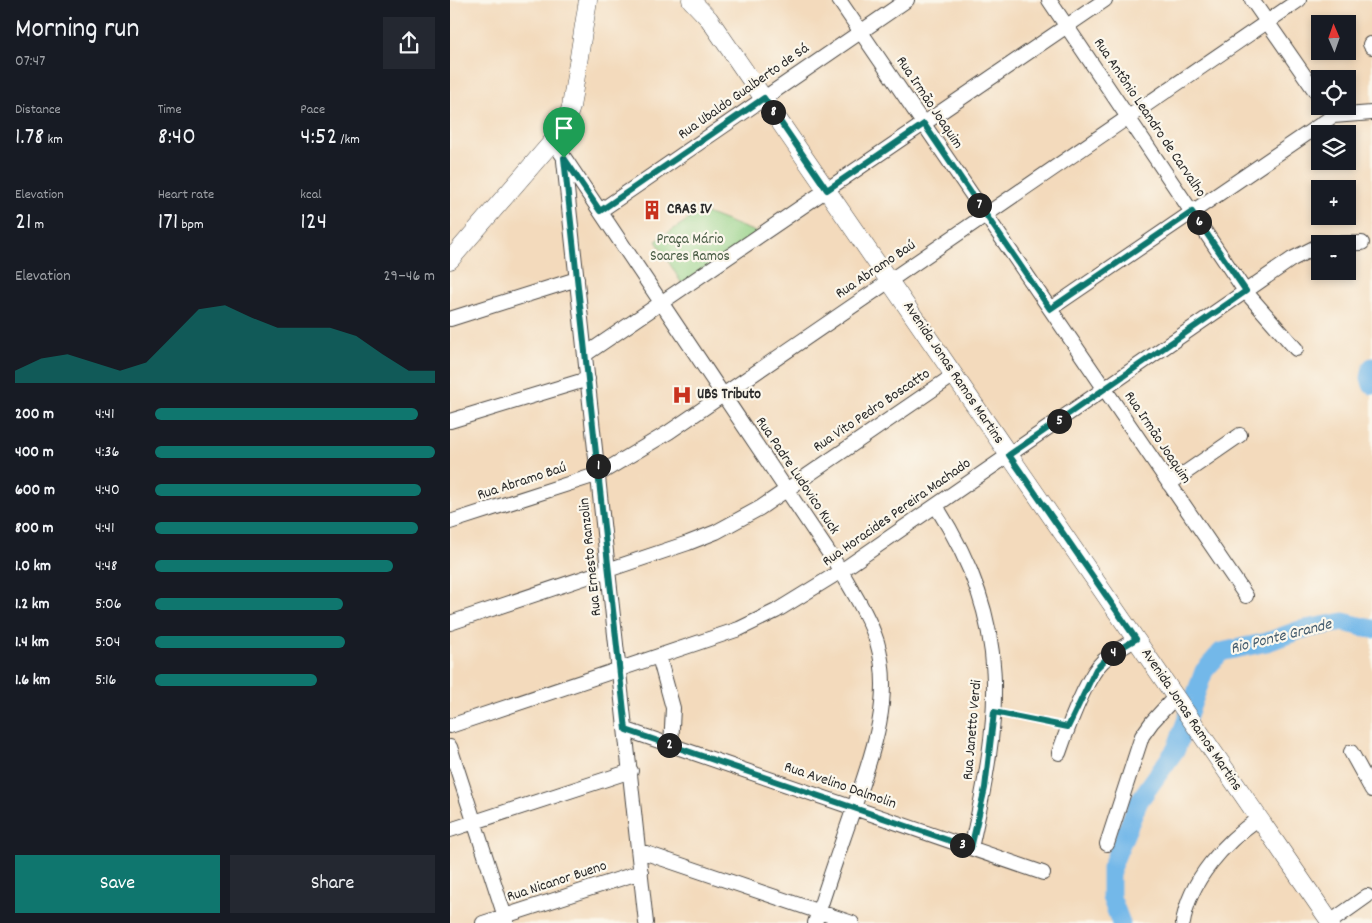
<!DOCTYPE html>
<meta charset="utf-8">
<style>
body{margin:0;font-family:Dekko,sans-serif;background:#242831;color:#f1f3f6;height:100vh;display:flex;flex-direction:column;font-size:19px;white-space:nowrap}
*{box-sizing:border-box;margin:0}
p{font-size:16px;color:#9ea1a6}
.icon{flex:none;width:28px;height:28px;fill:none;stroke:currentColor;stroke-width:2;stroke-linecap:round;stroke-linejoin:round}
.map{position:relative;flex:1;overflow:hidden}
.side{display:flex;flex-direction:column;background:#171b24;width:450px}
.side>*{flex:none}
.needle{width:32px;rotate:358deg}
.buttons{position:absolute;left:861px;top:15px;display:grid;gap:10px}
.buttons a{display:grid;place-items:center;width:45px;height:45px;border-radius:0px;background:#171b24;box-shadow:0 2px 8px #0003;font-size:25px}
.pin{position:absolute;display:grid;place-items:center;width:42px;height:42px;color:#fff;margin:-51px -21px;border-radius:50% 50% 50% 0;rotate:-45deg;box-shadow:0 0 5px #0007}
.pin .icon{rotate:45deg}
.km{position:absolute;width:25px;height:25px;margin:-12px;border-radius:50%;background:#222;color:#fff;font-size:14px;line-height:25px;text-align:center}
.round{display:grid;place-items:center;flex:none;width:52px;height:52px;border-radius:0px;background:#242831}
.headline{display:flex;align-items:center;justify-content:space-between;height:85px;padding:0 15px}
h1{font-size:28px;font-weight:600;line-height:38px}
.stats{display:grid;grid-template-columns:repeat(3,1fr);gap:8px;height:85px;padding:5px 15px}
.stats div{display:grid;align-content:center}
.stats b{font-size:25px;font-weight:600}
.stats small{font-size:14px;font-weight:400}
.stats p{font-size:14px}
.chart{height:140px;padding:10px 15px}
.chart p{display:flex;justify-content:space-between}
.chart svg{width:100%;height:90px;margin-top:5px;fill:#0f766e;opacity:.7}
.action{display:flex;gap:10px;margin-top:auto;padding:10px 15px}
.action a{flex:1;height:58px;border-radius:0px;background:#0f766e;color:#fff;font-size:20px;font-weight:600;line-height:58px;text-align:center}
.action a+a{background:#242831;color:#f1f3f6}
ul{padding:0 15px;list-style:none;font-size:16px}
li{display:grid;grid-template-columns:80px 60px 1fr;align-items:center;height:38px}
li i{height:12px;border-radius:6px;background:#0f766e}
main{display:flex;flex:1;min-height:0}
.map>svg:first-child{display:block}
</style>
<main>
<section class="side">
<div class="headline"><div><h1>Morning run</h1><p>07:47</p></div><a class="round"><svg class="icon" aria-label="share" viewBox="0 0 24 24"><path d="M12 15V3M7 8l5-5 5 5M5 13v7h14v-7"/></svg></a></div>
<div class="stats">
<div><p>Distance</p><b>1.78<small> km</small></b></div>
<div><p>Time</p><b>8:40</b></div>
<div><p>Pace</p><b>4:52<small> /km</small></b></div>
</div>
<div class="stats">
<div><p>Elevation</p><b>21<small> m</small></b></div>
<div><p>Heart rate</p><b>171<small> bpm</small></b></div>
<div><p>kcal</p><b>124</b></div>
</div>
<div class="chart"><p><span>Elevation</span>29–46 m</p>
<svg viewBox="0 0 160 44" preserveAspectRatio="none"><path d="M0 44V38L10 32L20 30L30 34L40 38L50 34L60 21L70 8L80 6L90 12L100 17L110 17L120 17L130 21L140 30L150 38L160 38V44z"/></svg>
</div>
<ul>
<li><b>200 m</b>4:41<i style="width:94%"></i></li>
<li><b>400 m</b>4:36<i style="width:100%"></i></li>
<li><b>600 m</b>4:40<i style="width:95%"></i></li>
<li><b>800 m</b>4:41<i style="width:94%"></i></li>
<li><b>1.0 km</b>4:48<i style="width:85%"></i></li>
<li><b>1.2 km</b>5:06<i style="width:67%"></i></li>
<li><b>1.4 km</b>5:04<i style="width:68%"></i></li>
<li><b>1.6 km</b>5:16<i style="width:58%"></i></li>
</ul>
<div class="action"><a>Save</a><a>Share</a></div>
</section>
<div class="map">
<svg width="922" height="923" viewBox="0 0 922 923">
<rect width="100%" height="100%" fill="#fbf7ec"/>
<filter id="ink" filterUnits="userSpaceOnUse"><feTurbulence type="fractalNoise" baseFrequency=".02" numOctaves="2"/><feDisplacementMap in="SourceGraphic" scale="10" xChannelSelector="R" yChannelSelector="G"/><feConvolveMatrix kernelMatrix="1 2 1 2 8 2 1 2 1" color-interpolation-filters="sRGB"/></filter>
<filter id="wash" filterUnits="userSpaceOnUse"><feTurbulence type="fractalNoise" baseFrequency=".0096" numOctaves="4" result="noise"/><feDisplacementMap in="SourceGraphic" scale="20" xChannelSelector="R" yChannelSelector="G"/><feGaussianBlur stdDeviation="1.12" result="paint"/><feColorMatrix in="noise" values="0 0 0 0 0 0 0 0 0 0 0 0 0 0 0 0 0 1.4 0 .05"/><feComposite in="paint" operator="in"/></filter>
<g filter="url(#wash)">
<rect width="100%" height="100%" fill="#f3dabc"/>
<path fill="#93d085" stroke="#5f7e58" d="M 251,211 L 308,233 L 232,284 L 206,241 Z"/>
<g fill="none" stroke-linecap="round" stroke-linejoin="round">
<path stroke="#73b8e9" stroke-width="19" d="M 922,367 L 920,378 L 922,385
M 671,923 L 661,897 L 661,868 L 689,801 L 726,749 L 754,671 L 771,652 L 817,642 L 850,630 L 893,622 L 922,629"/>
</g>
</g>
<g filter="url(#ink)">
<g fill="none" stroke-linecap="round" stroke-linejoin="round">
<defs>
<path id="minor" d="M 389,0 L 796,596
M 599,0 L 795,291 L 846,349
M 802,0 L 870,98
M 920,44 L 922,47
M 103,141 L 391,571 C 404,594 419,617 427,642 C 445,701 419,763 400,819 C 388,854 376,888 365,923
M 114,161 L 196,923
M 150,211 L 457,0
M 874,244 L 912,243
M 600,309 L 883,116 L 922,113
M 0,319 L 127,279
M 136,354 L 655,0
M 0,421 L 138,379
M 719,484 L 790,435
M 486,506 C 563,627 551,714 521,848
M 0,522 L 149,474 L 219,432 L 849,0
M 0,623 L 238,543 L 266,532 L 310,508 L 504,375
M 209,657 L 223,708 L 221,746
M 0,726 L 289,629 L 326,611 L 391,571 L 842,259 L 870,245
M 177,730 L 593,873
M 0,747 L 57,923
M 901,752 L 922,790
M 609,753 C 617,730 636,677 653,661 C 663,652 675,646 686,639
M 0,830 L 181,771
M 657,844 L 692,736 L 702,722 L 725,697
M 190,851 L 402,923
M 33,923 L 191,872
M 733,923 C 739,880 775,842 809,818
M 879,923 L 917,896"/>
<path id="major" d="M 241,0 L 259,19 L 881,923
M 0,260 L 103,141 L 116,122 L 121,107 L 138,0"/>
</defs>
<use href="#minor" stroke="#494541" stroke-width="16"/>
<use href="#major" stroke="#494541" stroke-width="19"/>
<path stroke="#494541" stroke-width="2" stroke-dasharray="4 4" stroke-linecap="butt" d="M 554,714 L 606,724"/>
<use href="#minor" stroke="#fff" stroke-width="14"/>
<use href="#major" stroke="#fff" stroke-width="18"/>
</g>
</g>
<g fill="none" stroke-linecap="round" stroke-linejoin="round" filter="url(#ink)">
<defs>
<path id="route" d="M 314,98 L 377,190 L 474,124 L 600,309 L 742,212 L 796,291 L 559,455 L 686,639 L 661,654 L 646,669 L 618,727 L 544,712 L 535,788 L 521,848 L 176,730 L 114,158 L 150,211 Z"/>
</defs>
<use href="#route" stroke="#fff" stroke-width="10"/>
<use href="#route" stroke="#0f766e" stroke-width="6"/>
</g>
<defs>
<symbol id="building-bare" viewBox="-9 -9 18 18"><path d="M-4-6H4V6H1V3H-1V6H-4ZM-2.5-4.3h1.7v1.8h-1.7ZM.8-4.3h1.7v1.8H.8ZM-2.5-1h1.7V.8h-1.7ZM.8-1h1.7V.8H.8Z" fill="#c8321e" stroke="#fbf7ec" stroke-width="2.5" paint-order="stroke"/></symbol>
<symbol id="hospital-bare" viewBox="-9 -9 18 18"><path d="M-5-5h3v3.5h4V-5h3V5h-3V1.5h-4V5h-3Z" fill="#c8321e" stroke="#fbf7ec" stroke-width="2.5" paint-order="stroke"/></symbol>
</defs>
<g fill-rule="evenodd">
<use href="#building-bare" x="188" y="196" width="28" height="28"/>
<use href="#hospital-bare" x="218" y="381" width="28" height="28"/>
</g>
<g text-anchor="middle" dominant-baseline="central" stroke-width="4.5" stroke-linejoin="round" paint-order="stroke">
<g font-size="15" fill="#2b2b2b" stroke="#fbf7ec">
<text transform="translate(294 92) rotate(-35)">Rua Ubaldo Gualberto de Sá</text>
<text transform="translate(479 103) rotate(56)">Rua Irmão Joaquim</text>
<text transform="translate(699 118) rotate(56)">Rua Antônio Leandro de Carvalho</text>
<text transform="translate(426 270) rotate(-34)">Rua Abramo Baú</text>
<text transform="translate(503 373) rotate(56)">Avenida Jonas Ramos Martins</text>
<text transform="translate(422 411) rotate(-34)">Rua Vito Pedro Boscatto</text>
<text transform="translate(707 438) rotate(56)">Rua Irmão Joaquim</text>
<text transform="translate(347 476) rotate(56)">Rua Padre Ludovico Kuck</text>
<text transform="translate(72 482) rotate(-18)">Rua Abramo Baú</text>
<text transform="translate(447 513) rotate(-35)">Rua Horacides Pereira Machado</text>
<text transform="translate(141 557) rotate(-96)">Rua Ernesto Ranzolin</text>
<text transform="translate(741 720) rotate(56)">Avenida Jonas Ramos Martins</text>
<text transform="translate(523 730) rotate(-85)">Rua Janetto Verdi</text>
<text transform="translate(390 786) rotate(19)">Rua Avelino Dalmolin</text>
<text transform="translate(107 882) rotate(-18)">Rua Nicanor Bueno</text>
</g>
<g font-size="15" font-weight="bold" fill="#2b2b2b" stroke="#fbf7ec" text-anchor="start">
<text x="217" y="210">CRAS IV</text>
<text x="247" y="395">UBS Tributo</text>
</g>
<g font-size="15" fill="#4a5d46" stroke="#fbf7ec">
<text x="240" y="240">Praça Mário<tspan x="240" dy="17">Soares Ramos</tspan></text>
</g>
<g font-size="16" font-style="italic" fill="#445c6e" stroke="#fbf7ec">
<text transform="translate(831 637) rotate(-14)">Rio Ponte Grande</text>
</g>
</g>
</svg>
<div class="buttons">
<a><svg class="needle" viewBox="-14 -14 28 28"><path d="M0-13l5 13h-10z" fill="#e53935"/><path d="M0 13l5-13h-10z" fill="#9ea1a6"/></svg></a>
<a><svg class="icon" aria-label="locate" viewBox="0 0 24 24"><circle cx="12" cy="12" r="6"/><path d="M12 2v4M12 18v4M2 12h4M18 12h4"/></svg></a>
<a><svg class="icon" aria-label="layers" viewBox="0 0 24 24"><path d="M12 4l9 5-9 5-9-5zM3 14l9 5 9-5"/></svg></a>
<a>+</a>
<a>−</a>
</div>
<div class="pin" style="left:114px;top:158px;background:#1e9e55"><svg class="icon" aria-label="arrive" viewBox="0 0 24 24"><path d="M6 21V4h12l-3 4 3 4H6"/></svg></div>
<b class="km" style="left:148px;top:466px">1</b>
<b class="km" style="left:219px;top:745px">2</b>
<b class="km" style="left:512px;top:845px">3</b>
<b class="km" style="left:663px;top:653px">4</b>
<b class="km" style="left:609px;top:421px">5</b>
<b class="km" style="left:749px;top:222px">6</b>
<b class="km" style="left:529px;top:205px">7</b>
<b class="km" style="left:323px;top:112px">8</b>
</div>
</main>
